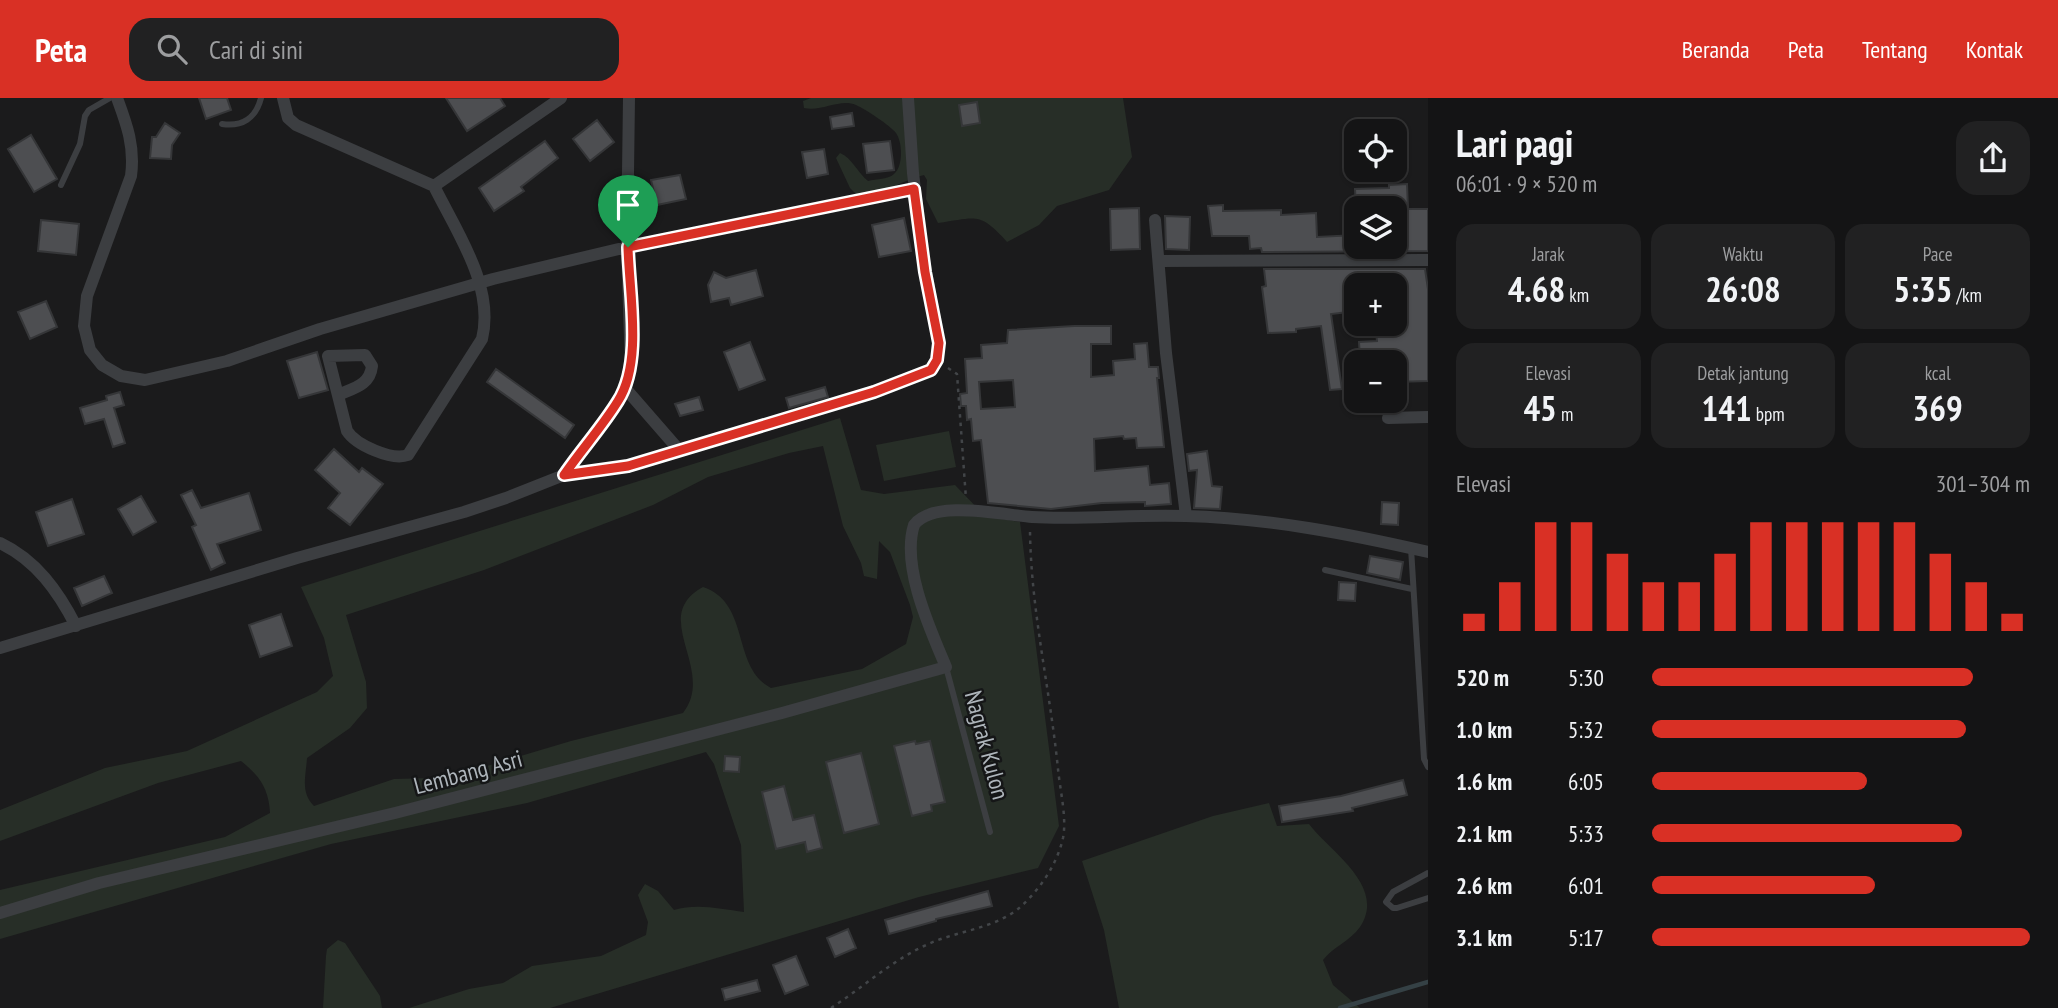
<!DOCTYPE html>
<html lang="id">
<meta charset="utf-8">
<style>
body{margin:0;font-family:"PT Sans Narrow",sans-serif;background:#212122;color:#f1f3f6;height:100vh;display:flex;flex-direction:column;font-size:26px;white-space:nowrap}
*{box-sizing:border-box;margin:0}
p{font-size:23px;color:#9d9ea0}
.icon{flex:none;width:38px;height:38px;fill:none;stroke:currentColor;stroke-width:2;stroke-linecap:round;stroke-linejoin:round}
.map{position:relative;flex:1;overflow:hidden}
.drawer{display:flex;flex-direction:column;background:#141415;width:630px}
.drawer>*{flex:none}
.controls{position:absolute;left:1344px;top:21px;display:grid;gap:14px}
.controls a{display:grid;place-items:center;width:63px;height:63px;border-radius:14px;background:#141415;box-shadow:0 2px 5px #0004,0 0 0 2px #333334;font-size:35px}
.pin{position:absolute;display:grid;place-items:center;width:60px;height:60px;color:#fff;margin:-72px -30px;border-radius:50% 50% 50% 0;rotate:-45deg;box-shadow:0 0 7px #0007}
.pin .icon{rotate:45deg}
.round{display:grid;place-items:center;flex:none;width:74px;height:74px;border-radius:21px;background:#212122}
.headline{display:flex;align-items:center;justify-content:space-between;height:119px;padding:0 28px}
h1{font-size:38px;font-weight:700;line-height:52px}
.figures{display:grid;grid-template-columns:repeat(3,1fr);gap:10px;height:119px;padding:7px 28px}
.figures div{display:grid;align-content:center;border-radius:18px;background:#212122;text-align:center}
.figures b{font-size:35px;font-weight:700}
.figures small{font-size:19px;font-weight:400}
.figures p{font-size:19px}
.chart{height:196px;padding:14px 28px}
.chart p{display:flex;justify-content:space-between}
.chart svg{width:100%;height:126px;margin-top:7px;stroke:#d93025;stroke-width:6}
ul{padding:0 28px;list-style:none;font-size:23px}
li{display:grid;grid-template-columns:112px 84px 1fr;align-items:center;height:52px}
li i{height:18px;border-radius:9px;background:#d93025}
header{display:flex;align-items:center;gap:42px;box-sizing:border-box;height:98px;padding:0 35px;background:#d93025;color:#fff}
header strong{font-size:33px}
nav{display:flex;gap:38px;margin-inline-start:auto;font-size:24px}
.search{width:490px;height:63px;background:#212122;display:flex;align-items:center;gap:18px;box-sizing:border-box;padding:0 24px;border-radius:21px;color:#9d9ea0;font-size:26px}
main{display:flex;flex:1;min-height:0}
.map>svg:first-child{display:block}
</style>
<header>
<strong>Peta</strong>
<div class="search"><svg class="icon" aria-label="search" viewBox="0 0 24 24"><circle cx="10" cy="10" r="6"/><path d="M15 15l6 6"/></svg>Cari di sini</div>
<nav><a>Beranda</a><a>Peta</a><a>Tentang</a><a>Kontak</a></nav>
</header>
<main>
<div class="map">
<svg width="1428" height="910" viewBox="0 0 1428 910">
<rect width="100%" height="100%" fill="#1b1b1c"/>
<path fill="#272e27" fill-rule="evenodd" d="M 811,0 L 1123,0 L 1132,59 L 1109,92 L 1057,108 L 1039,127 L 1007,144 C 979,113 977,120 938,125 L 926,101 L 927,82 L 924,77 C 899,83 885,97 859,99 L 850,90 L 836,60 L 840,55 C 852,60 858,75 868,83 C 876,81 889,81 894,76 C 903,69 903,45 896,35 C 891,28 865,11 856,7 C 840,0 822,14 804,10 L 803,3 Z
M 840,320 L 861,392 L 884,396 L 955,387 L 985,418 L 1020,424 L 1059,728 L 1038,770 L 919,799 L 550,910 L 409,910 L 469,891 L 503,885 L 532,868 L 601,858 L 646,837 L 648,824 L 638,797 L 645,786 L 658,793 L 674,812 C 697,805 721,811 744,814 L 741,747 L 714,666 L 706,654 L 527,705 L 331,746 L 0,841 L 0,792 L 225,739 L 270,715 C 269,691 259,677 241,663 L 158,685 L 0,743 L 0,712 L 105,670 L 187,653 L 317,594 L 333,578 L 324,540 L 301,489 ZM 823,348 L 843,428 L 861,465 L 864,478 L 877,481 L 879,443 L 890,454 L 910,507 L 913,519 L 906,546 L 862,571 L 771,590 C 731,569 751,505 703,489 C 648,519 717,571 683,615 L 571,643 L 477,671 L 433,680 L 394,681 L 314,708 C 300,694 306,678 307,660 L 350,630 L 367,610 L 366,584 L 346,517 L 484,472 L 653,407 L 708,379 L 789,355 Z
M 949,333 L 956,369 L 884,383 L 876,347 Z
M 1269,705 L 1277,728 L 1309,726 C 1330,754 1387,788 1360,829 C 1350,843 1333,849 1323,862 L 1333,887 L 1360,910 L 1119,910 L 1104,832 L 1082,763 L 1213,718 Z
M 338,842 L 345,845 L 380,898 L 382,910 L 323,910 L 326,858 L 327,851 Z"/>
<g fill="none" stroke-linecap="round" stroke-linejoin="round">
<path stroke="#354145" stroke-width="4.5" d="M 1340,910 L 1428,884"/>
</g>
<path fill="#4d4e51" stroke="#353638" stroke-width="2" fill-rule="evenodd" d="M 199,0 L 227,0 L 231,12 L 206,21 Z
M 446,0 L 500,0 L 505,8 L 467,33 Z
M 977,4 L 980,25 L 962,28 L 959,7 Z
M 852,15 L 854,28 L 832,31 L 830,19 Z
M 597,22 L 614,44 L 590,63 L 573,41 Z
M 165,25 L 180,35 L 172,47 L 171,61 L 150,60 L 152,39 L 156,39 Z
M 31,37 L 57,81 L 34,94 L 8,51 Z
M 545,43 L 558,60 L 521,89 L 524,93 L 494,113 L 479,90 Z
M 890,43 L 894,72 L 867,75 L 863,46 Z
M 824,51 L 828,76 L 807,80 L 802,54 Z
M 680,77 L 686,101 L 657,107 L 651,82 Z
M 1407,86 L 1408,111 L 1428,111 L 1428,153 L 1262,154 L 1261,150 L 1250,151 L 1249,138 L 1212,138 L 1208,108 L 1223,107 L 1223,113 L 1281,112 L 1281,117 L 1316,115 L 1317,139 L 1356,137 L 1356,149 L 1395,149 L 1395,110 L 1356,110 L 1355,91 L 1389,90 L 1389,87 Z
M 1139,110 L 1140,151 L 1111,152 L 1110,111 Z
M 1165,118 L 1190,119 L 1189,152 L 1166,151 Z
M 904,120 L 911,153 L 879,159 L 872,127 Z
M 41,122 L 79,126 L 76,157 L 38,153 Z
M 1264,171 L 1425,171 L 1428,191 L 1428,283 L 1395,284 L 1395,264 L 1391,264 L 1391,259 L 1360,260 L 1359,244 L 1377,243 L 1375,226 L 1395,226 L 1395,187 L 1356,187 L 1356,213 L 1331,216 L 1342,291 L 1330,292 L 1321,228 L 1296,231 L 1296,234 L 1268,235 L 1262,189 L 1266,188 Z
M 756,172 L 763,198 L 731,207 L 729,200 L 711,204 L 708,187 L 714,174 L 726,180 Z
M 46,203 L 57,229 L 30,241 L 18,214 Z
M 1074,228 L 1111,228 L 1111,246 L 1091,246 L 1091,279 L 1114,277 L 1113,263 L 1135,261 L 1134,246 L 1147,245 L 1149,269 L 1158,269 L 1159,280 L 1157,280 L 1164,349 L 1137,350 L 1136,340 L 1124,341 L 1123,338 L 1094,341 L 1095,373 L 1148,368 L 1150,387 L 1169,385 L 1171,406 L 1145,408 L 1145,404 L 1102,405 L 1051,411 L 988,405 L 981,342 L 973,343 L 971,321 L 967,322 L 966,308 L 961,308 L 960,296 L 967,295 L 965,261 L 982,260 L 981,247 L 1007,245 L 1008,232 ZM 1013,282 L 1015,309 L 981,311 L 979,284 Z
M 750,244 L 765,282 L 739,292 L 724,254 Z
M 317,254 L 328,292 L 299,300 L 287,263 Z
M 496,271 L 574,327 L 565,340 L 487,284 Z
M 825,289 L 828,299 L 789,310 L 786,300 Z
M 120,294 L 124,307 L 114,310 L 125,345 L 113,349 L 104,321 L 85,326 L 80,310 L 107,302 L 106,298 Z
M 699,299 L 703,312 L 680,318 L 675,306 Z
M 334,351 L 359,374 L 362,370 L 383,386 L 350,427 L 328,410 L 340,395 L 315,372 Z
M 1207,353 L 1212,388 L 1222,389 L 1220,411 L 1194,410 L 1197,372 L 1189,373 L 1187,356 Z
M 192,392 L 201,410 L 249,395 L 261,432 L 217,446 L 225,465 L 211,472 L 192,429 L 196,427 L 181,397 Z
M 141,398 L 156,424 L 133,437 L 118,411 Z
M 72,401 L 84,436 L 48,448 L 36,414 Z
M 1382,404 L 1399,405 L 1398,427 L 1381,426 Z
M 1370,458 L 1403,464 L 1400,482 L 1367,475 Z
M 104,478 L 112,495 L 82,508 L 74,490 Z
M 1339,484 L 1356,485 L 1355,503 L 1338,502 Z
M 281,516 L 292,548 L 260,559 L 249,527 Z
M 915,643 L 916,646 L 930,643 L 945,704 L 931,707 L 932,713 L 912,718 L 894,648 Z
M 861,655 L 879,726 L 844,735 L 826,664 Z
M 725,658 L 740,659 L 739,674 L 724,673 Z
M 1403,682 L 1407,697 L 1352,710 L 1353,713 L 1282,724 L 1279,708 L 1341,698 Z
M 784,688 L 793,722 L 814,717 L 822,750 L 807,754 L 805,744 L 776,751 L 762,694 Z
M 988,793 L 992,808 L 936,821 L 936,823 L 889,836 L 885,822 Z
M 848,831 L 856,850 L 835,859 L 827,840 Z
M 796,858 L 808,887 L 785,896 L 773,867 Z
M 757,882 L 760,893 L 725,902 L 722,891 Z"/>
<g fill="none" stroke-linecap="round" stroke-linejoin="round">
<path stroke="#424548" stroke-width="2.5" stroke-dasharray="3.5 5" stroke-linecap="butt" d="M 948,270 L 957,276 L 966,401
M 831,910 C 862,890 890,864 924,848 C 954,833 991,832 1018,811 C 1039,793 1057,767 1063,740 C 1067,720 1060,692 1058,671 C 1050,591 1031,513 1030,433"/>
<path stroke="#3c3e41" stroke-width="6" d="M 222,26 C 242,29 256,20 261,0
M 61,87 L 80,46 L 85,18 L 89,12 L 110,0
M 1411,450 L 1424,661 L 1428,669
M 1325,472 L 1412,491
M 946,569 L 990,734
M 1428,775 L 1393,794 L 1386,804 L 1393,810 L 1397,810 L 1428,800"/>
<path stroke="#3c3e41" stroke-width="12" d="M 117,0 C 127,27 135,49 131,78 L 87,198 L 84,228 L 90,252 L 102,267 L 121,278 L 145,282 L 227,263 L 320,231 L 493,181 L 627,149 L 914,91
M 283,0 L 288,20 L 296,27 L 434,88 C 456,133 495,188 482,241 L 408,357 C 392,363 356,347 347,333 L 328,258 L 365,257 L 372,268 C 370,287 354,290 338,297
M 434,88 L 561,0
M 1155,122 L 1166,255 L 1186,418
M 1159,163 L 1428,162
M 625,290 L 679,352
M 1388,320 L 1428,319
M 564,377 L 628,368 L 874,294 L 931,272 L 937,262 L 939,245 L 922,151 L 913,75 L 908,0
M 0,445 C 36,462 58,493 76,528
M 0,550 L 297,460 L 464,414 L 506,400 L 564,377 L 618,304 L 631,270 L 627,149 L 629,0
M 0,815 L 99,785 L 395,715 L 782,615 L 946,569 C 930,531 901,468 914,427 C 933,401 1003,417 1032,419 C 1083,422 1135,416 1186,418 C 1267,420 1350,436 1428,454"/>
</g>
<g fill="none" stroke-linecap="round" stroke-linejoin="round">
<defs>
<path id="route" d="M 914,91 L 925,174 L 939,245 L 937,262 L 931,272 L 874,294 L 628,368 L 564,377 C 581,352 602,329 618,303 C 643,264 629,194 628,149 Z"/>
</defs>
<use href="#route" stroke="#fff" stroke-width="14"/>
<use href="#route" stroke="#d93025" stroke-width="9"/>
</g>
<g text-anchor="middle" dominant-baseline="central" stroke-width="5" stroke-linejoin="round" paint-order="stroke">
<g font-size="24" fill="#aeb5bb" stroke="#151617">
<text transform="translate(987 647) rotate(75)">Nagrak Kulon</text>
<text transform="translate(468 674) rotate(-15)">Lembang Asri</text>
</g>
</g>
</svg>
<div class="controls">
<a><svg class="icon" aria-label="locate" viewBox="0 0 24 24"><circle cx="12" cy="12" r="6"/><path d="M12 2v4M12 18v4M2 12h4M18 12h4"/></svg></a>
<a><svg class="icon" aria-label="layers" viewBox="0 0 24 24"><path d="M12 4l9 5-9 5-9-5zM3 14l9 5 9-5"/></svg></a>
<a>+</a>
<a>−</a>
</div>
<div class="pin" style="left:628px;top:149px;background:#1e9e55"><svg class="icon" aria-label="arrive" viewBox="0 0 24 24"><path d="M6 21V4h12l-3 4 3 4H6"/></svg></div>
</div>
<section class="drawer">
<div class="headline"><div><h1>Lari pagi</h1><p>06:01 · 9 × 520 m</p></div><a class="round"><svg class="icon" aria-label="share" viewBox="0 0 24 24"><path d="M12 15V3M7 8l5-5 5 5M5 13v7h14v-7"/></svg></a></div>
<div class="figures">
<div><p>Jarak</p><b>4.68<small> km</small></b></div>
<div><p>Waktu</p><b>26:08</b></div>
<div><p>Pace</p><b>5:35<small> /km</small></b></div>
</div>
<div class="figures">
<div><p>Elevasi</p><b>45<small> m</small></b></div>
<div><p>Detak jantung</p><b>141<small> bpm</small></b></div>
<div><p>kcal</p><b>369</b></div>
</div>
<div class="chart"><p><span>Elevasi</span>301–304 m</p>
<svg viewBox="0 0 160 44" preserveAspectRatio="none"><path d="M5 44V38M15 44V27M25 44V6M35 44V6M45 44V17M55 44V27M65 44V27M75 44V17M85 44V6M95 44V6M105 44V6M115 44V6M125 44V6M135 44V17M145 44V27M155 44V38"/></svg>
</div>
<ul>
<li><b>520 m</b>5:30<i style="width:85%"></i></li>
<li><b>1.0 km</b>5:32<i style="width:83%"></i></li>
<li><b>1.6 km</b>6:05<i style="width:57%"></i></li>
<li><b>2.1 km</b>5:33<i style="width:82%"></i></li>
<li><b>2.6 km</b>6:01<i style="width:59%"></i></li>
<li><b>3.1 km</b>5:17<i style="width:100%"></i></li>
</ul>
</section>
</main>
